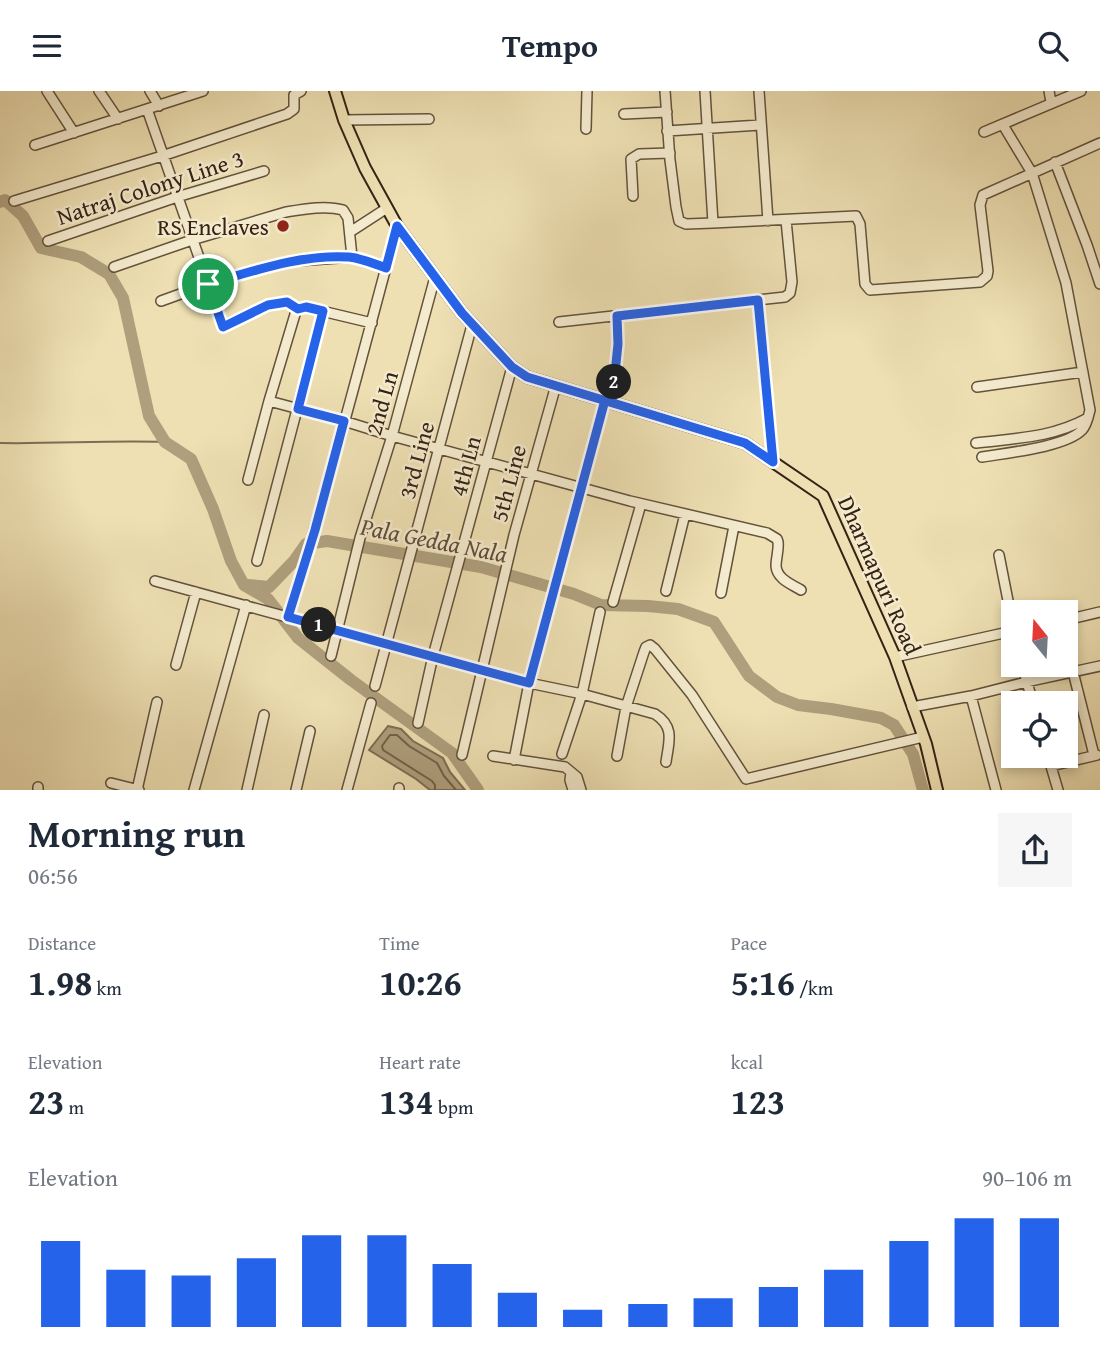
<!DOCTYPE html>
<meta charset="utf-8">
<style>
body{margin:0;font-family:"Gentium Book Plus",serif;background:#f6f6f7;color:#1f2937;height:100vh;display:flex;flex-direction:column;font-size:26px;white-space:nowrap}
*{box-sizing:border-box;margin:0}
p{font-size:23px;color:#747a83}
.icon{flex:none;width:38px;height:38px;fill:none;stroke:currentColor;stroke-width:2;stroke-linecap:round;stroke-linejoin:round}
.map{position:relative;height:699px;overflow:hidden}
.panel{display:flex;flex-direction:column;background:#fff;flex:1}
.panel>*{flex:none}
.needle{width:46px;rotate:342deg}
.controls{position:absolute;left:1001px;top:509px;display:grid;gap:14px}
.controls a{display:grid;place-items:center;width:77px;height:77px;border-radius:0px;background:#fff;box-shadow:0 4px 10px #0003;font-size:35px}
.pin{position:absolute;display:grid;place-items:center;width:60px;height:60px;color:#fff;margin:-30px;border:4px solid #fff;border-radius:50%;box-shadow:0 2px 7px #0007}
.km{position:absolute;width:35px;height:35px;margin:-18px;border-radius:50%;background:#222;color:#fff;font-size:19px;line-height:35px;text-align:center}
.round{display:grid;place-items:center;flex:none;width:74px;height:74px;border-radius:0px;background:#f6f6f7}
.headline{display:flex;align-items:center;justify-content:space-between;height:119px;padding:0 28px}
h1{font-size:38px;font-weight:700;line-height:52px}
.figures{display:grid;grid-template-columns:repeat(3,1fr);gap:10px;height:119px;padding:7px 28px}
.figures div{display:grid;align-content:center}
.figures b{font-size:35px;font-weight:700}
.figures small{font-size:19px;font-weight:400}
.figures p{font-size:19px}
.chart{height:196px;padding:14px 28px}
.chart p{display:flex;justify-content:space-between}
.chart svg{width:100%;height:126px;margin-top:7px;stroke:#2563eb;stroke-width:6}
header{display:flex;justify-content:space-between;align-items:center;height:91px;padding:0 28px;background:#fff;font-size:32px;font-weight:700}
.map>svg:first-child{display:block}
</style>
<header><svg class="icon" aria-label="menu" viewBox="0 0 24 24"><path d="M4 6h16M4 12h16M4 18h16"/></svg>Tempo<svg class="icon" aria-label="search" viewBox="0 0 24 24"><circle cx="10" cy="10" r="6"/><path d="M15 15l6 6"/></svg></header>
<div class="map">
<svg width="1100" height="699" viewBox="0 0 1100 699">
<rect width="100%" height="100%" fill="#eee0b3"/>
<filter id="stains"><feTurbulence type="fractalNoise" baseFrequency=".00286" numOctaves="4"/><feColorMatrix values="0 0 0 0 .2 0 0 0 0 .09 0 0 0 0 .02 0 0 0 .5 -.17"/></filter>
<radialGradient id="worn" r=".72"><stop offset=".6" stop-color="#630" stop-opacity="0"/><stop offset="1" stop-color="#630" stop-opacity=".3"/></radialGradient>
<path fill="#af9f7d" stroke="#7e6d53" stroke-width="2" d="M 388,635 L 401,638 L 413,650 L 443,667 L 450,681 L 465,699 L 430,699 L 416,688 L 369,659 Z"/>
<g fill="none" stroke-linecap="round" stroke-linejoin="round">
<path stroke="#726049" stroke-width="2" d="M 435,699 L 435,694 L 432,690 L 383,659 L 382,655 L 390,644 L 397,644 L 409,655 L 437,672 L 444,685 L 456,699"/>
<path stroke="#7e6d53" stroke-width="2" d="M 0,352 C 55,353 110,349 165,351"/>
<path stroke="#af9f7d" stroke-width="12" d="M 0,111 L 5,109 L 23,125 L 41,157 L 81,166 L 109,183 L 123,207 L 149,325 L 165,351 L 191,368 L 213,418 L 231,470 L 244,494 L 268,508 L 298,547 L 351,589 L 452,662 L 478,699
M 248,494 L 269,496 L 294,470 L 306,453 L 327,450 L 481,476 L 574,503 L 601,514 L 648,515 L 678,518 L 714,531 L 749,585 L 777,606 L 798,614 L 831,618 L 881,627 L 894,634 L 913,663 L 923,699"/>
<defs>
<path id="minor" d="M 47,0 L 74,42
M 99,0 L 118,28
M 150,0 L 159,15
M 665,0 L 670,69 L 676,116 L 679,130 L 686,133 L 713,132 L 856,125 L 860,133 L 865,193 L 870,199 L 980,191 L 987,185 L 988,180 L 980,114 L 983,104 L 1100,52
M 705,0 L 713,132
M 759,0 L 768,130
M 1049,0 L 1051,11
M 147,18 L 223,235 L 268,214 L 287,211 L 298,218
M 624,23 L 667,21
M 344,29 L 429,28
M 586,38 L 587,0
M 667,40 L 760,34
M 984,41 L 1081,0
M 35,54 L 203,0
M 1055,71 L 1087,154 L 1100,193
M 633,105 L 631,68 L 639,63 L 670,62
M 14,110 L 162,65 L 287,23 L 294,18 L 294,4 L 301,0
M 350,141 L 387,117
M 48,150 L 177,106 L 264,80
M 114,176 L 192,149 L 286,121 C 304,118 326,114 343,119 L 348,127 L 352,166
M 758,209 L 773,371
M 161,210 L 208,193 L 273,174 L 297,170 L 352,166 L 386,177
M 559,231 L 785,206 L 790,202 L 792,191 L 786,129
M 977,296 L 1083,281
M 269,310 L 344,330 L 392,345 L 630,410 L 767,442 L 777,448 L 778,451 C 779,459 776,467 776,475 C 777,488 791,493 801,499
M 612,311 L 618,253 L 617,225
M 976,352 C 1017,347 1051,347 1088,327
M 982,366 C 1006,362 1066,356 1082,339 C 1087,334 1088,326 1090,319 L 1066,192 L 1032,82 L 1003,34
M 248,389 L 269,310 L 296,220 L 300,217 L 305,216 L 372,232
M 999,464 L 1013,535
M 257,470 L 323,220
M 155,490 L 529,592 L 582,603 L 655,623 C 675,636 669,650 666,671
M 666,500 L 685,423
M 721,502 L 734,435
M 613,511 L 641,413
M 288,526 C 328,397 362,266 397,135
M 1066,529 L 1100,521
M 1066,553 L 1094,664
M 331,565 L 360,447 L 392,345 L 435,186
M 895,566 L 1013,540
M 176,574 L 196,501
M 1022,574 L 1033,612
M 375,595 L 472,234
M 971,605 L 996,699
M 912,616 L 971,605 L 1026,591 L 1100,575
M 418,632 L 433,565 L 512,276
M 562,663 L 582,603 L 600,521
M 462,664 L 514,444 L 556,294
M 493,665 L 565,676 L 577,686 L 581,699
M 617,665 L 626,616 L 644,561 L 646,556 L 650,554 L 655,558 L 692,604 L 746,688 L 923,646
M 1048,665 L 1058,699
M 514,669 L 529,592 L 605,309
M 1051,675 L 1097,664
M 571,682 L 570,689 L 573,699
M 111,692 L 139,699
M 38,699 L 38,696
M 137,699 L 157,611
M 194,699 L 246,514
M 247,699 L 264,624
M 296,699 L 310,640
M 347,699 L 371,612
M 399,699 L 399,697"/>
<path id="major" d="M 335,0 L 344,29 L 365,77 L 397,135 L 462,222 L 512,276 L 527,286 L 745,352 L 823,405 L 895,566 L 926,653 L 937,699"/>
</defs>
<use href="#minor" stroke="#63523c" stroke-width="12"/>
<use href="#major" stroke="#352215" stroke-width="14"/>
<use href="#minor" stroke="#f4ebce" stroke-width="9"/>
<use href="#major" stroke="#eee0b3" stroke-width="10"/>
</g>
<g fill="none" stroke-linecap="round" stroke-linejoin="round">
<defs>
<path id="route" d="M 208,193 L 223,236 L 268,214 L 287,211 L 298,218 L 306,216 L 323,220 L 298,318 L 344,330 L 315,439 L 288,526 L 529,592 L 605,309 L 612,311 L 618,253 L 617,225 L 758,209 L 773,371 L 745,352 L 527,286 L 512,276 L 462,222 L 397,135 L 386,177 C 374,173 361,167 349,166 C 301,163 254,180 208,193"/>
</defs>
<use href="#route" stroke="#fff" stroke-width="14"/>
<use href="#route" stroke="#2563eb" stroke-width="9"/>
</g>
<circle fill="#8f2418" stroke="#f4ebce" stroke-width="2.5" cx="283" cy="135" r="7"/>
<g text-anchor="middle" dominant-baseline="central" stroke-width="5" stroke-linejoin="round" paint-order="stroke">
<g font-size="23" fill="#352215" stroke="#f4ebce">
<text transform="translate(150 96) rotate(-18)">Natraj Colony Line 3</text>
<text transform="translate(381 312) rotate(-74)">2nd Ln</text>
<text transform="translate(416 369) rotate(-75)">3rd Line</text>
<text transform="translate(465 375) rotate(-75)">4th Ln</text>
<text transform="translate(508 392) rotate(-75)">5th Line</text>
<text transform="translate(880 484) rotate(66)">Dharmapuri Road</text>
</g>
<g font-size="23" fill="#352215" stroke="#f4ebce" text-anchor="end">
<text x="269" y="135">RS Enclaves</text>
</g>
<g font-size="24" font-style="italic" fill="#604e39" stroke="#f4ebce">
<text transform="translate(434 449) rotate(11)">Pala Gedda Nala</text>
</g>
</g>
<rect width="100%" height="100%" filter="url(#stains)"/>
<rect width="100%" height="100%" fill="url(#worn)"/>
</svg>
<div class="controls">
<a><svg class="needle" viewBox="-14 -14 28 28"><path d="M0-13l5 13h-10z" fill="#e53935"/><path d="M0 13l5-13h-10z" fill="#747a83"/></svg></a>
<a><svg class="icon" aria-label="locate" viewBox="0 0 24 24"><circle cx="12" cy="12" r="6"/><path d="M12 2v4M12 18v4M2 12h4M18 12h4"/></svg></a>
</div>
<div class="pin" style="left:208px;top:193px;background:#1e9e55"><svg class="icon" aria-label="arrive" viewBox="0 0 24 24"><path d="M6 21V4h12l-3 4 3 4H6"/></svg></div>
<b class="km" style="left:319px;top:534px">1</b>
<b class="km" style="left:614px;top:291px">2</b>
</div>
<section class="panel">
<div class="headline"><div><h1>Morning run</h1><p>06:56</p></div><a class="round"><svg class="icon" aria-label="share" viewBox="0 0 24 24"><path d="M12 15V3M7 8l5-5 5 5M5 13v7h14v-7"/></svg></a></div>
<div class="figures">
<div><p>Distance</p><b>1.98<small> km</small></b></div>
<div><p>Time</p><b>10:26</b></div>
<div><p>Pace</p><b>5:16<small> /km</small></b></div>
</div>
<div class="figures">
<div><p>Elevation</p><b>23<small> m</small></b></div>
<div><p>Heart rate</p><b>134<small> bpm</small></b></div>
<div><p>kcal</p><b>123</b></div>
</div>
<div class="chart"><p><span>Elevation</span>90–106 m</p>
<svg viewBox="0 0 160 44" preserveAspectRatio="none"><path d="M5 44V14M15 44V24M25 44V26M35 44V20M45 44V12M55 44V12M65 44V22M75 44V32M85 44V38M95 44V36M105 44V34M115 44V30M125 44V24M135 44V14M145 44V6M155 44V6"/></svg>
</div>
</section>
